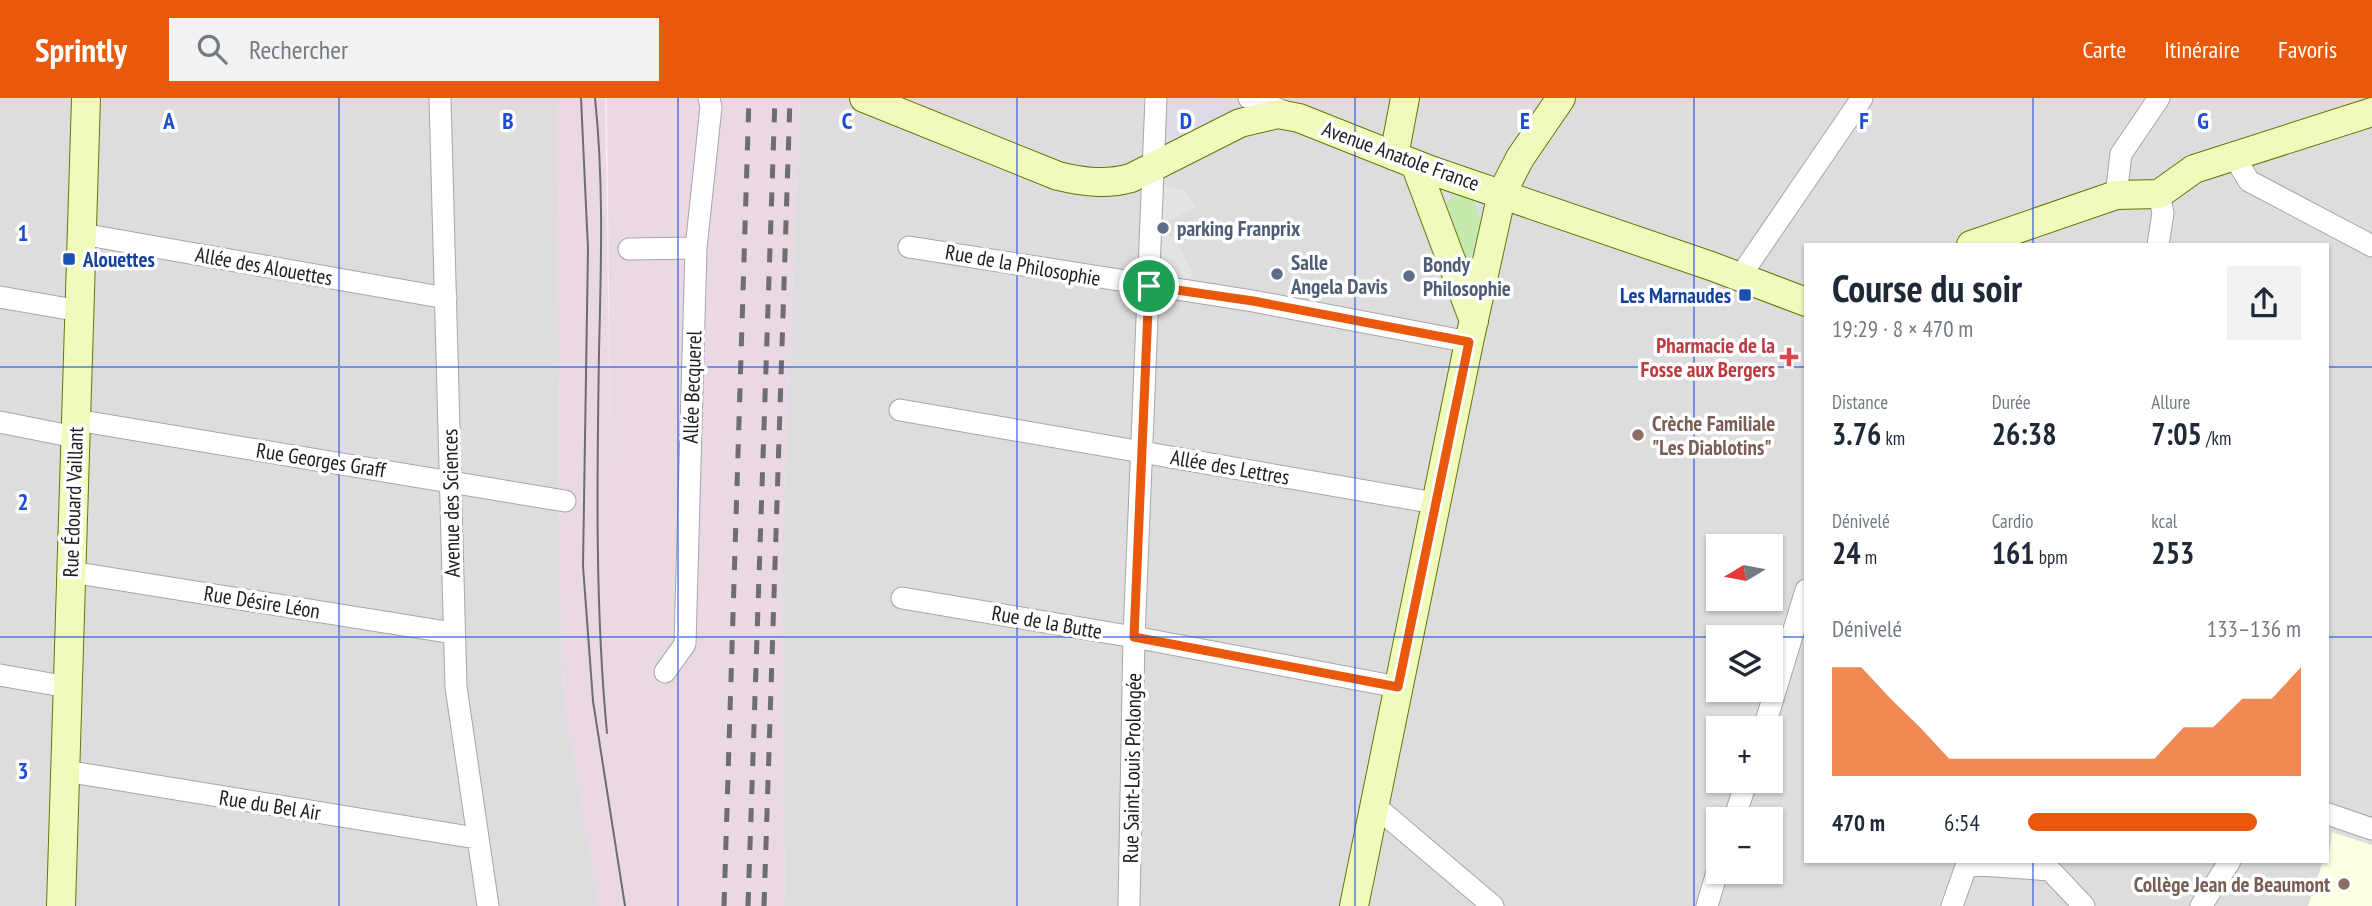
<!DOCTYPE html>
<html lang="fr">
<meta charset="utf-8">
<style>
body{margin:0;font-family:"PT Sans Narrow",sans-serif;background:#f2f2f3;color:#1f2937;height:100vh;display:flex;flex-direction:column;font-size:26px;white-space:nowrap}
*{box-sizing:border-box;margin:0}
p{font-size:23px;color:#747a83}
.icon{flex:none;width:38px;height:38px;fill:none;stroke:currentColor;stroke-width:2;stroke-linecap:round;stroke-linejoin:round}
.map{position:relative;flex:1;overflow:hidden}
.details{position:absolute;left:1804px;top:145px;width:525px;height:620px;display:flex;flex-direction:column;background:#fff;border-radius:0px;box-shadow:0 2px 5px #0004}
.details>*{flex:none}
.needle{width:46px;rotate:260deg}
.controls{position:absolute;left:1706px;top:436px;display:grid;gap:14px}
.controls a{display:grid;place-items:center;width:77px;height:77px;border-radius:0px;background:#fff;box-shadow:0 2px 5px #0004;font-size:35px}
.pin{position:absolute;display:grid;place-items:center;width:60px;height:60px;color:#fff;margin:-30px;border:4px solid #fff;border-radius:50%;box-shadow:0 2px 7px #0007}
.round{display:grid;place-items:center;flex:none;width:74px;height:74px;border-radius:0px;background:#f2f2f3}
.headline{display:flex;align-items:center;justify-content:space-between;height:119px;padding:0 28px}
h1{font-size:38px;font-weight:700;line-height:52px}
.metrics{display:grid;grid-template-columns:repeat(3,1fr);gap:10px;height:119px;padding:7px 28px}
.metrics div{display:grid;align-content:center}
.metrics b{font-size:30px;font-weight:700}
.metrics small{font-size:19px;font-weight:400}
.metrics p{font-size:19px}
.chart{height:196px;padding:14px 28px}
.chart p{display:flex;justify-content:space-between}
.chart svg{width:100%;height:126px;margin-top:7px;fill:#ea580c;opacity:.7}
ul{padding:0 28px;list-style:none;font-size:23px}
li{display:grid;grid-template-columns:112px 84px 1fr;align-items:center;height:52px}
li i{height:18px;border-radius:9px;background:#ea580c}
header{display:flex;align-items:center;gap:42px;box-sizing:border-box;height:98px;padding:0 35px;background:#ea580c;color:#fff}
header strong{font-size:33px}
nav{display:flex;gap:38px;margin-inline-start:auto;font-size:24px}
.search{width:490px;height:63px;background:#f2f2f3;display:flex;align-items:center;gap:18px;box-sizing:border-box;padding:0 24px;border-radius:0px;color:#747a83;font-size:26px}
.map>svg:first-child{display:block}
</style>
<header>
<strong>Sprintly</strong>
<div class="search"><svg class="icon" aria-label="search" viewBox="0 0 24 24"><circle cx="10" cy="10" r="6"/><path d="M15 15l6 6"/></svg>Rechercher</div>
<nav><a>Carte</a><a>Itinéraire</a><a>Favoris</a></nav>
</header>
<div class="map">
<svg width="2372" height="808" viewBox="0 0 2372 808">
<rect width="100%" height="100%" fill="#f1eee7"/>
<path fill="#dedddd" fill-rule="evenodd" d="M 0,0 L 558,0 L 560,495 L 564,598 L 599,808 L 0,808 Z
M 800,0 L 2372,0 L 2372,808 L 785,808 L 781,469 ZM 1806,147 L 2328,147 L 2328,763 L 1806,763 ZM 1718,448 L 1771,448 L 1771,500 L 1718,500 ZM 1718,539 L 1771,539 L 1771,592 L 1718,592 ZM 1718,630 L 1771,630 L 1771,682 L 1718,682 ZM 1718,721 L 1771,721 L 1771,774 L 1718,774 Z"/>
<path fill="#ead9e5" d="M 558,0 L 605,0 L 611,385 L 607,0 L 800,0 L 781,469 L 785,808 L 599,808 L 564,598 L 560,495 Z"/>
<path fill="#fcffe1" d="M 2332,734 L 2372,747 L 2372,808 L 2308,808 L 2323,763 L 2328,763 Z"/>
<path fill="#c4eaad" d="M 1452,97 L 1472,101 C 1487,121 1475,146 1469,168 L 1446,108 Z"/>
<path fill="#e4e4e4" d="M 1161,87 L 1185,92 L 1196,109 L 1169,123 L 1167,136 L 1173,139 L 1191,170 L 1194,185 L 1156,181 Z"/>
<path fill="#dcdbe7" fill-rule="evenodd" d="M 1166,0 L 1223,0 L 1232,15 L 1163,51 Z
M 1451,92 L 1478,100 L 1486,114 L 1473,172 L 1467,173 L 1441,104 ZM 1452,97 L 1472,101 L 1479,110 L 1481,122 L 1469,167 L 1446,108 Z"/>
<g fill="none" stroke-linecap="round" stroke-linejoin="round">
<defs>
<path id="street" d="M 440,0 L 456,589 L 488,808
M 1249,0 L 1288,15
M 2235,60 L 2249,83 L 2372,148
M 2116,97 L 2121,56 L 2159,0
M 82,136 L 446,200
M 2158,147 L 2163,115 L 2159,96
M 909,149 L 1253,203 L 1469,244
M 629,151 L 696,150
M 1739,180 L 1862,0
M 0,199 L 80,213
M 900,312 L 1435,405
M 76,322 L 565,403
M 0,324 L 75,339
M 71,474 L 453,535
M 902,500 L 1134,539 L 1398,589
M 665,574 L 685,546 L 696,150 L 711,9 L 709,0
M 0,577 L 68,589
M 1764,630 L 1806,492
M 65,673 L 476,740
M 1374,707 L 1493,808
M 2328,716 L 2372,731
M 1734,721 L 1747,682
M 1967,766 L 2050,772 L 2084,808
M 1129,808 L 1134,539 L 1156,0
M 1707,808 L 1718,771
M 1952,808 L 1968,763
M 2201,808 L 2230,763"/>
<path id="secondary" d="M 864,0 L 1058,78 C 1083,84 1106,87 1131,80 L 1240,25 L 1278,16 L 1299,20 L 1430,72 L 1711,168 L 1806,204
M 1394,58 L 1405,0
M 1415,66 L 1474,223
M 1971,147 L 2116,97 L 2159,96 L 2194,71 L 2372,14
M 61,808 L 86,0
M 1354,808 L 1469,244 L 1502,95 L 1520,60 L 1561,0"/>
</defs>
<use href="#street" stroke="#a7a7a7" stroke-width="23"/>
<use href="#secondary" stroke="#607a05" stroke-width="30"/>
<use href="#street" stroke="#fff" stroke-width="21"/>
<use href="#secondary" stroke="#f0fabb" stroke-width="28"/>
<path stroke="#6e6e6e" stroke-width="2" d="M 581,0 L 588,151 L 583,468 L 593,603 L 625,808
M 595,0 C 604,85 601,169 599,254 C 597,380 595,509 607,635"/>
<path stroke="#6e6e6e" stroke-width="5" stroke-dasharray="14 14" stroke-linecap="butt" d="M 724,808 L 749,0
M 748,808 L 775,0
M 764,808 L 790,0"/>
</g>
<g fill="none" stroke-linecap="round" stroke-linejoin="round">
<defs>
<path id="route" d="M 1149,188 L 1253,203 L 1469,244 L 1398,589 L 1134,539 Z"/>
</defs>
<use href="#route" stroke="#fff" stroke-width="14"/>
<use href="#route" stroke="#ea580c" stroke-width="9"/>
</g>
<path fill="none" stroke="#1d4ed8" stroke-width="2" stroke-opacity="0.55" d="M 339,0 L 339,808M 678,0 L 678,808M 1017,0 L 1017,808M 1355,0 L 1355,808M 1694,0 L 1694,808M 2033,0 L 2033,147M 0,269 L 1806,269M 2328,269 L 2372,269M 0,539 L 1806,539M 2328,539 L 2372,539M 2033,763 L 2033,808"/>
<g fill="#5c6f8a" stroke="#fff" stroke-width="2.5">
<circle cx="1163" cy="130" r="7"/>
<circle cx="1277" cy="176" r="7"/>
<circle cx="1409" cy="178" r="7"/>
</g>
<g fill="#1a4fb4" stroke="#fff" stroke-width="2.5">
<rect x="62" y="154" width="14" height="14" rx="3.5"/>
<rect x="1738" y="190" width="14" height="14" rx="3.5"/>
</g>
<path fill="#e0444e" stroke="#fff" stroke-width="2.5" d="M1785.5 248.5h7v7h7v7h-7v7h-7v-7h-7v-7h7z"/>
<g fill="#8d6e63" stroke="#fff" stroke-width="2.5">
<circle cx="1638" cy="337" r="7"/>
<circle cx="2344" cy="786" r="7"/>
</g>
<g text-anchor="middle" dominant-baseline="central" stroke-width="7" stroke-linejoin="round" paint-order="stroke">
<g font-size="21" fill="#202020" stroke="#fff">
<text transform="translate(1401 58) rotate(20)">Avenue Anatole France</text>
<text transform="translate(1023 167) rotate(10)">Rue de la Philosophie</text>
<text transform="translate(264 168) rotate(10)">Allée des Alouettes</text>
<text transform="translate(692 289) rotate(-88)">Allée Becquerel</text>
<text transform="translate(321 362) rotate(9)">Rue Georges Graff</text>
<text transform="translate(1230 369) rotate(10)">Allée des Lettres</text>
<text transform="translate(73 404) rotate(-88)">Rue Édouard Vaillant</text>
<text transform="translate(451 405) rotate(-91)">Avenue des Sciences</text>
<text transform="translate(262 504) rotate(9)">Rue Désire Léon</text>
<text transform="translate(1047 524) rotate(10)">Rue de la Butte</text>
<text transform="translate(1132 670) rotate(-89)">Rue Saint-Louis Prolongée</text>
<text transform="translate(270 707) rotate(9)">Rue du Bel Air</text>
</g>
<g font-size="21" font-weight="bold" fill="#4e5e75" stroke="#fff" text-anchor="start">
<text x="1177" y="130">parking Franprix</text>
<text x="1291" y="164">Salle<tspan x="1291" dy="24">Angela Davis</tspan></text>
<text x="1423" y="166">Bondy<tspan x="1423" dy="24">Philosophie</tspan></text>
</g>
<g font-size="21" font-weight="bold" fill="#164399" stroke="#fff" text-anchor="start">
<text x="83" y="161">Alouettes</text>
<text x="1731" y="197" text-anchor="end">Les Marnaudes</text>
</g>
<g font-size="21" font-weight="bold" fill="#be3a42" stroke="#fff" text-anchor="end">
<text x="1775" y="247">Pharmacie de la<tspan x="1775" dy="24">Fosse aux Bergers</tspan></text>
</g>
<g font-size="21" font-weight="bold" fill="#785e54" stroke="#fff" text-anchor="start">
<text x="1652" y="325">Crèche Familiale<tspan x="1652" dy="24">"Les Diablotins"</tspan></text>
<text x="2330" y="786" text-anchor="end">Collège Jean de Beaumont</text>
</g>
</g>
<g font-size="23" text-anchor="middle" font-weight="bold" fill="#1d4ed8" stroke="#fff" stroke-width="7" stroke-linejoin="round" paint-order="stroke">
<text x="169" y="31">A</text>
<text x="508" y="31">B</text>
<text x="847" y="31">C</text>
<text x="1186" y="31">D</text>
<text x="1525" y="31">E</text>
<text x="1864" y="31">F</text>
<text x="2203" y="31">G</text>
<text x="23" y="143">1</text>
<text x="23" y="412">2</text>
<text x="23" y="681">3</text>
</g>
</svg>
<div class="controls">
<a><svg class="needle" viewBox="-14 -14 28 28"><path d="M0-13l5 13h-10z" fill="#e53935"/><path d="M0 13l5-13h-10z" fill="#747a83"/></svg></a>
<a><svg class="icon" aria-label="layers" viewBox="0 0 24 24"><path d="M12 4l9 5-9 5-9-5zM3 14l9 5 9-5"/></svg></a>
<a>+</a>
<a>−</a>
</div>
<div class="pin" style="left:1149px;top:188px;background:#1e9e55"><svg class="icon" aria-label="arrive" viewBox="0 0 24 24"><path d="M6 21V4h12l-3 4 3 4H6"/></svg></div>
<section class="details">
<div class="headline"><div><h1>Course du soir</h1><p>19:29 · 8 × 470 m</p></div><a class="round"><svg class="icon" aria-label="share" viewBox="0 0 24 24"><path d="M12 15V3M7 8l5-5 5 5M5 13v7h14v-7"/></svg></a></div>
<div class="metrics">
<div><p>Distance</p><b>3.76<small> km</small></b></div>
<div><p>Durée</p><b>26:38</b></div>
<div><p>Allure</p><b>7:05<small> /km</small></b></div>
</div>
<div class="metrics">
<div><p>Dénivelé</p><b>24<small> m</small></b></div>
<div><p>Cardio</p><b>161<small> bpm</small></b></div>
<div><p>kcal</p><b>253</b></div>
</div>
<div class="chart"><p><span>Dénivelé</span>133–136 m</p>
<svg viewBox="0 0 160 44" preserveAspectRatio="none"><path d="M0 44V6L10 6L20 17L30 27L40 38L50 38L60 38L70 38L80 38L90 38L100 38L110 38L120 27L130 27L140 17L150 17L160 6V44z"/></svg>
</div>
<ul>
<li><b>470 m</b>6:54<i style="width:84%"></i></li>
</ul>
</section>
</div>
